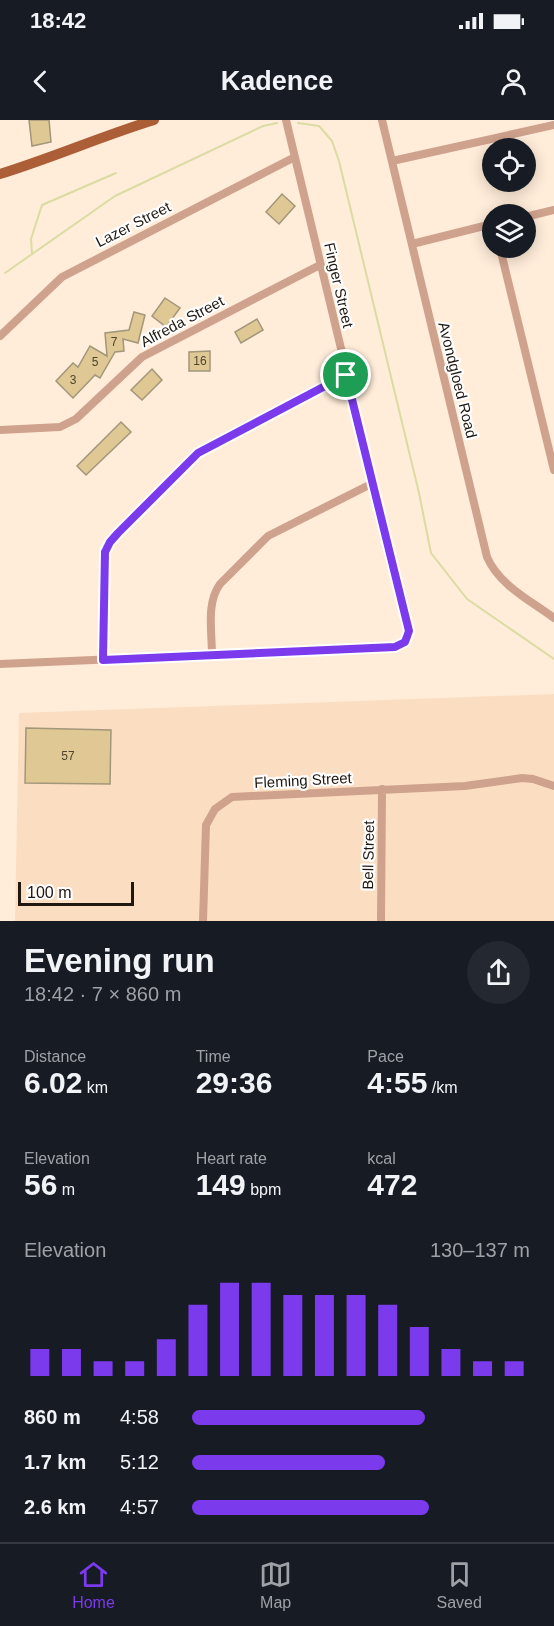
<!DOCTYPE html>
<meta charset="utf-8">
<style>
body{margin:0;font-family:Arial,sans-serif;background:#242831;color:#f1f3f6;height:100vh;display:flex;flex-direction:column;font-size:22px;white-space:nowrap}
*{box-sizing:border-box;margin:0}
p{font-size:20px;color:#9ea1a6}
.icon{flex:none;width:33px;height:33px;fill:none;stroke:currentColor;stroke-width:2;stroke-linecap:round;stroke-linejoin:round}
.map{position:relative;height:801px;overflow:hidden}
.panel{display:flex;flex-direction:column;background:#171b24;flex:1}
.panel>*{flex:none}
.controls{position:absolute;left:482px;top:18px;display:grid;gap:12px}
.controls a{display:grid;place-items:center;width:54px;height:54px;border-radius:50%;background:#171b24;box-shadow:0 3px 15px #0003;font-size:30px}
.scale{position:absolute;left:18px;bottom:15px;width:116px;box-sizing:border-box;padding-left:6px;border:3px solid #201810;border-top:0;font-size:16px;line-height:21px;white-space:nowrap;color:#201810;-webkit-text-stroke:4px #fff;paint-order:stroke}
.pin{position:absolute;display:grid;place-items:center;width:51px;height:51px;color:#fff;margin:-26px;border:3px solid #fff;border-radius:50%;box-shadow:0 2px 6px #0007}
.round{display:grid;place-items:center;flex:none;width:63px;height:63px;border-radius:32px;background:#242831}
.headline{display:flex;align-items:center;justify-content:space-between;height:102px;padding:0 24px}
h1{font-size:33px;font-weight:800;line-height:45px}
.figures{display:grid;grid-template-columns:repeat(3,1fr);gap:9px;height:102px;padding:6px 24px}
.figures div{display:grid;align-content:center}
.figures b{font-size:30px;font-weight:800}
.figures small{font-size:16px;font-weight:400}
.figures p{font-size:16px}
.chart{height:168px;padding:12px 24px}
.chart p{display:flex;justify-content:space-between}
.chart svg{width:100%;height:108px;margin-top:6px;stroke:#7c3aed;stroke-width:6}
ul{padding:0 24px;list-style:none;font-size:20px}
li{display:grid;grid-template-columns:96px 72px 1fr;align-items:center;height:45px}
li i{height:15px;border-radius:8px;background:#7c3aed}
.status{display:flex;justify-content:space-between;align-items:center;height:42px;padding:0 30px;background:#171b24;direction:ltr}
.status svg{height:16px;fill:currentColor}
header{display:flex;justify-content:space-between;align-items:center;height:78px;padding:0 24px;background:#171b24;font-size:27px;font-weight:800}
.tabs{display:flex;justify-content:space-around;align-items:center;height:84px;border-top:2px solid #363941;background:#171b24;font-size:16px;color:#9ea1a6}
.tabs a{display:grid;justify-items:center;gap:3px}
.tabs .on{color:#7c3aed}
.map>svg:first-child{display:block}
</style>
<div class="status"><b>18:42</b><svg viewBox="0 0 49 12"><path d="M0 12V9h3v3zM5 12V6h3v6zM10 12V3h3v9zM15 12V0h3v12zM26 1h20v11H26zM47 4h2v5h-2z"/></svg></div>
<header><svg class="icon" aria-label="back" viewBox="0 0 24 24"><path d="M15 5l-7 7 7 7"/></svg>Kadence<svg class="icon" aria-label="person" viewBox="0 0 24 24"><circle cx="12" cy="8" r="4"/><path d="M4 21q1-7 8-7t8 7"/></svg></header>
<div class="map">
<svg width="554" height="801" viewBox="0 0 554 801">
<rect width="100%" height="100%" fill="#ffecd9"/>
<path fill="#fbdec1" d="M 554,574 L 554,801 L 15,801 L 19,593 Z"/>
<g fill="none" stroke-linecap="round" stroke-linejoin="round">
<path stroke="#dbdca3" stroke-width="2" d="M 298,3 L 319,6 L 332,21 L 339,41 L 419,373 L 431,433 L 467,479 L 554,539
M 32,134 L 31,119 L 42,85 L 116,53
M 5,153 L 115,76 L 263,6 L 277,3"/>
</g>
<path fill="#dfc893" stroke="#a2967b" stroke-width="1.5" d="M 29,0 L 49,0 L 51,22 L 32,26 Z
M 282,74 L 295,86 L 279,104 L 266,92 Z
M 165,178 L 180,188 L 166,207 L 152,196 Z
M 134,192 L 145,195 L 138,223 L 123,219 L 124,231 L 115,232 L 100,258 L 95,255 L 73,278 L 56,261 L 73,243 L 78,247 L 90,226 L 107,236 L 105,213 L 129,210 Z
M 257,199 L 263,210 L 241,223 L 235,212 Z
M 210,231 L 210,251 L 189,251 L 189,232 Z
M 152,249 L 162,260 L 142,280 L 131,270 Z
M 121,302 L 131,312 L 86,355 L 77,346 Z
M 26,608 L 111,610 L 110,664 L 25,663 Z"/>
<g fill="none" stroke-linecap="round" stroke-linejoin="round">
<path stroke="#cfa28d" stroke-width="8" d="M 382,0 L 487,437 C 499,465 531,481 554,498
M 392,41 L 554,5
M 525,97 L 554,90
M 412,124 L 492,104
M 500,128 L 554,350
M 0,216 L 62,157 L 293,38
M 0,310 L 60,307 L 76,299 L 142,237 L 320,145
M 212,535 C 212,512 206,483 220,464 L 268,416 L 373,363
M 103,540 L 105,432 L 110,422 L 118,413 L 198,333 L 346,255
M 0,544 L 395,527 C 404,525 408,520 409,511 L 286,0
M 203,801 L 206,705 L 215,689 L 232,677 L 465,666 L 522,658 L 533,659 L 554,666
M 381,801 L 382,669"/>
<path stroke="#ac5e37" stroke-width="10" d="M 0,54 C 52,38 102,16 154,0"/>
</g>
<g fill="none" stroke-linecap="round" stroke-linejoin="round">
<defs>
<path id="route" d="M 346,255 L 409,511 L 405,522 L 395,527 L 103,540 L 105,432 L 110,422 L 118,413 L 198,333 Z"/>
</defs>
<use href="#route" stroke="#fff" stroke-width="12"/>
<use href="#route" stroke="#7c3aed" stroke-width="8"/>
</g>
<g text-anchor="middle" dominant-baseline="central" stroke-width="4.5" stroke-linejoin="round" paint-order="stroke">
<g font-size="12" fill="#504431">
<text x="114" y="222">7</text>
<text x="200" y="241">16</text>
<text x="95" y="242">5</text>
<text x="73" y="260">3</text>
<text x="68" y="636">57</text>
</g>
<g font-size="15" fill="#201810" stroke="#fff">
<text transform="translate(133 104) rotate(-27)">Lazer Street</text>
<text transform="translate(339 165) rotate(77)">Finger Street</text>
<text transform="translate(182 201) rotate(-28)">Alfreda Street</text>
<text transform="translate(458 260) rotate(76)">Avondgloed Road</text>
<text transform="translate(303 660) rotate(-3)">Fleming Street</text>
<text transform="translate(368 735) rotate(-89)">Bell Street</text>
</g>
</g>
</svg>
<div class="controls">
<a><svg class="icon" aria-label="locate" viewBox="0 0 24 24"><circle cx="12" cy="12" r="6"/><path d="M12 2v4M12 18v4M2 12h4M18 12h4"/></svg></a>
<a><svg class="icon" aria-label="layers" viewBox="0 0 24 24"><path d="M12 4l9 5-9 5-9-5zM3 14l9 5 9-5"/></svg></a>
</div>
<div class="scale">100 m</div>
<div class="pin" style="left:346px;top:255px;background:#1e9e55"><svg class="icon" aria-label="arrive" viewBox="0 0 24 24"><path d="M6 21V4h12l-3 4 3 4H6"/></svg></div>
</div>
<section class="panel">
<div class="headline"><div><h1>Evening run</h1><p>18:42 · 7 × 860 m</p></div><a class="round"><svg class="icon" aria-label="share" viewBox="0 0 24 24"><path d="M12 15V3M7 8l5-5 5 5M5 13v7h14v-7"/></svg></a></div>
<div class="figures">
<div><p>Distance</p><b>6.02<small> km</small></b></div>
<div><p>Time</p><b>29:36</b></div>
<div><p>Pace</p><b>4:55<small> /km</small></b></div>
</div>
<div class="figures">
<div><p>Elevation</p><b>56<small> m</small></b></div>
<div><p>Heart rate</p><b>149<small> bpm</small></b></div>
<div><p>kcal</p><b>472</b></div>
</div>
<div class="chart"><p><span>Elevation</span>130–137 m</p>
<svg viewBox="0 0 160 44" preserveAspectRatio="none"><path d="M5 44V33M15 44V33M25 44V38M35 44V38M45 44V29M55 44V15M65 44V6M75 44V6M85 44V11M95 44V11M105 44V11M115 44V15M125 44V24M135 44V33M145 44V38M155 44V38"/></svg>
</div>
<ul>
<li><b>860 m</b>4:58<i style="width:69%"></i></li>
<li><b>1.7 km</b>5:12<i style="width:57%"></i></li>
<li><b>2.6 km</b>4:57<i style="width:70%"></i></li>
</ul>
</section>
<nav class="tabs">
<a class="on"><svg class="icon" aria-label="home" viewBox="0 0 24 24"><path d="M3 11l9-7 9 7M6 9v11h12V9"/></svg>Home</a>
<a><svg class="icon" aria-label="map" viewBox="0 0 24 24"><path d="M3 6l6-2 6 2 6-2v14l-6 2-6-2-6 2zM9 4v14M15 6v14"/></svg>Map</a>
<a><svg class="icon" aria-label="saved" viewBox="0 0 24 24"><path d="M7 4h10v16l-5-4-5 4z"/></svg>Saved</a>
</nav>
